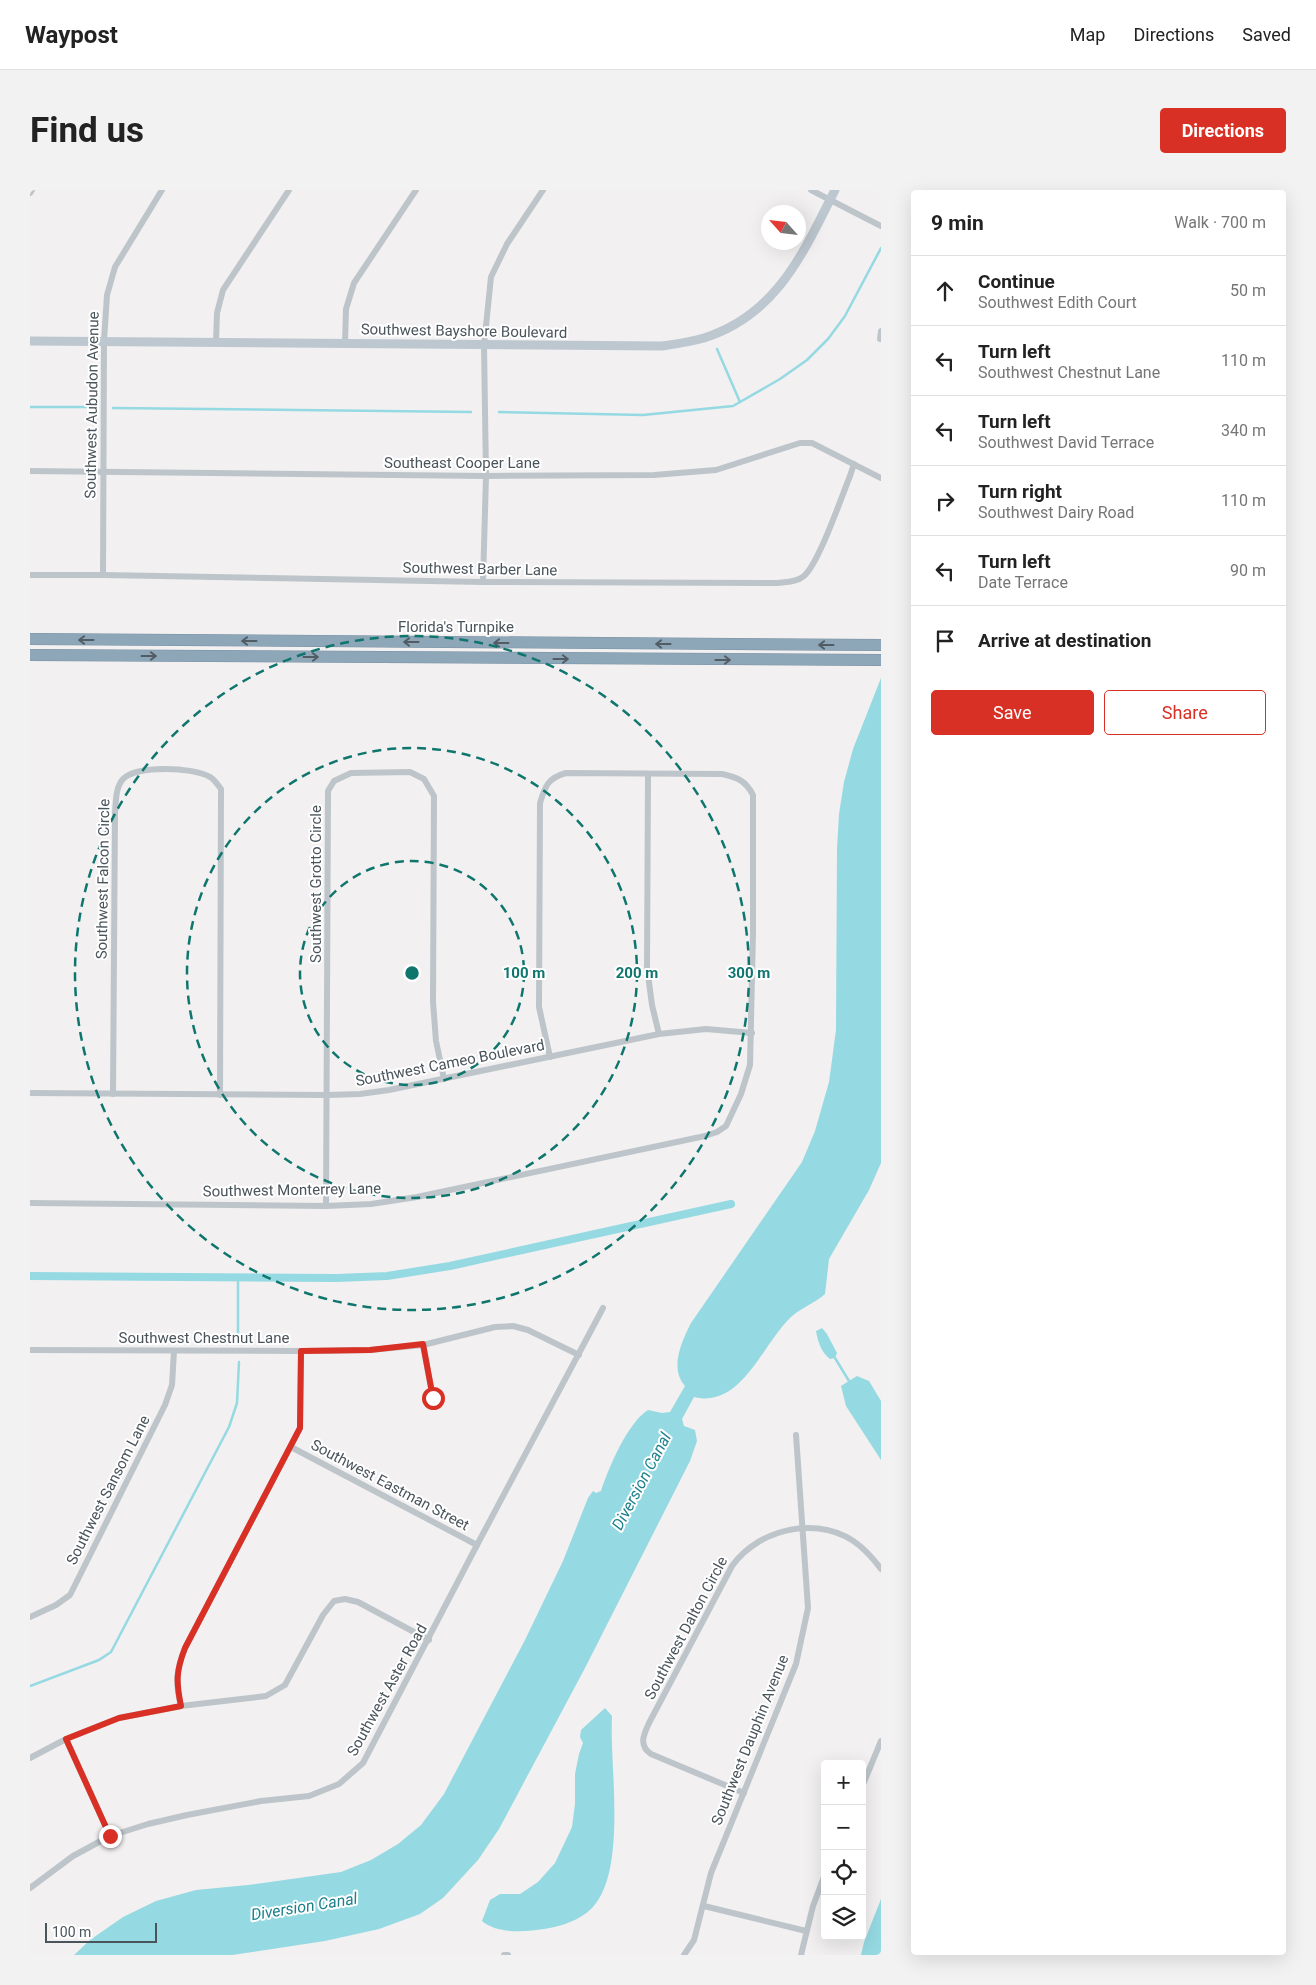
<!DOCTYPE html>
<html lang="en">
<head>
<meta charset="utf-8">
<style>
  :root { --surface:#fff; --page:#f2f2f2; --text:#222; --muted:#767676; --line:#e0e0e0; --accent:#d93025 }
  body { margin:0; font-family:Roboto,sans-serif; background:var(--page); color:var(--text) }
  .controls { position:absolute; right:15px; bottom:15px; display:grid; overflow:hidden; border-radius:5px; box-shadow:0 5px 20px #0002 }
  .controls button { width:45px; height:45px; display:grid; place-items:center; padding:0; border:0; border-bottom:1px solid var(--line); background:var(--surface); color:var(--text); font:25px sans-serif }
  .compass { position:absolute; left:731px; top:15px; width:45px; height:45px; border-radius:50%; background:var(--surface); box-shadow:0 5px 20px #0002; rotate:297deg }
  .scale { position:absolute; left:15px; bottom:12px; width:112px; box-sizing:border-box; padding-left:5px; border:2px solid #4a545b; border-top:0; font-size:14px; line-height:18px; white-space:nowrap; color:#4a545b; -webkit-text-stroke:4px #fff; paint-order:stroke }
  .stop { position:absolute; width:15px; height:15px; margin:-11px; border:4px solid #d93025; border-radius:50%; background:#fff }
  .stop.end { background:#d93025; border-color:#fff; box-shadow:0 1px 5px #0008 }
  .list { margin:0; padding:0; list-style:none }
  h2 { display:flex; justify-content:space-between; align-items:center; height:65px; margin:0; padding:0 20px; font-size:21px }
  h2 small { font-size:16px; font-weight:400; color:var(--muted) }
  .list li { display:grid; grid-template-columns:32px 1fr auto; gap:15px; align-items:center; box-sizing:border-box; height:70px; padding:0 20px; border-top:1px solid var(--line) }
  .list b { display:block; font-size:19px; white-space:nowrap }
  .list p { margin:0; font-size:16px; white-space:nowrap; color:var(--muted) }
  .list em { font-size:16px; font-style:normal; color:var(--muted) }
  .actions { display:flex; gap:10px; padding:15px 20px }
  .actions a { flex:1; padding:11px 0; border:1px solid var(--accent); border-radius:5px; text-align:center; font-size:18px; color:var(--accent) }
  .actions .main { background:var(--accent); color:#fff }
  .icon { flex:none; width:28px; height:28px; fill:none; stroke:currentColor; stroke-width:2; stroke-linecap:round; stroke-linejoin:round }
  .map { position:relative; flex:none; width:851px; height:1765px; overflow:hidden; border-radius:5px }
  header { display:flex; align-items:center; gap:30px; box-sizing:border-box; height:70px; padding:0 25px; background:var(--surface); border-bottom:1px solid var(--line) }
  header strong { font-size:24px }
  nav { display:flex; gap:28px; margin-inline-start:auto; font-size:18px }
  .intro { display:flex; align-items:center; justify-content:space-between; box-sizing:border-box; height:120px; padding:0 30px }
  h1 { margin:0; font-size:35px }
  .button { padding:12px 22px; border-radius:5px; background:var(--accent); color:#fff; font-size:18px; font-weight:700 }
  main { display:flex; gap:30px; padding:0 30px }
  aside { flex:1; background:var(--surface); border-radius:5px; box-shadow:0 5px 20px #0002 }
  .map>svg:first-child { display:block }
  .water { fill:#95d9e2 }
  .lines { fill:none; stroke-linecap:round; stroke-linejoin:round }
  .stream { stroke:#95d9e2; stroke-width:2.5 }
  .canal { stroke:#95d9e2; stroke-width:8 }
  .highway-casing { stroke:#7891a4; stroke-width:12 }
  .street { stroke:#bdc5ca; stroke-width:6 }
  .secondary { stroke:#bdc7cf; stroke-width:9 }
  .highway { stroke:#8da6b8; stroke-width:11 }
  .oneway { stroke:#515c64 }
  .route { stroke:#d93025; stroke-width:6 }
  .ring { fill:none; stroke:#0f766e; stroke-width:2.5; stroke-dasharray:9 6 }
  .labels { text-anchor:middle; stroke-width:4; stroke-linejoin:round; paint-order:stroke }
  .street-label { font-size:15px; fill:#4a545b; stroke:#fff }
  .water-label { font-size:16px; font-style:italic; fill:#1c808c; stroke:#fff }
  .centre { fill:#0f766e; stroke:#fff; stroke-width:2.5 }
  .ring-label { font-size:15px; text-anchor:middle; font-weight:bold; fill:#0f766e; stroke:#fff; stroke-width:4; stroke-linejoin:round; paint-order:stroke }
</style>
</head>
<body>
<header>
<strong>Waypost</strong>
<nav><a>Map</a><a>Directions</a><a>Saved</a></nav>
</header>
<div class="intro"><h1>Find us</h1><a class="button">Directions</a></div>
<main>
<div class="map">
<svg width="851" height="1765" viewBox="0 0 851 1765">
  <rect width="100%" height="100%" fill="#f2f0f0"/>
  <g class="water">
    <path d="M851 488V973L839 1000 799 1069 795 1104C784 1114 770 1118 760 1128 732 1155 711 1219 664 1207L652 1229 654 1236 665 1240 667 1251 660 1271 555 1478 469 1639 448 1670 413 1708 390 1724 349 1739 295 1751 202 1765H44L60 1750 93 1727 126 1711 166 1700 218 1695 311 1682 341 1670 368 1654 391 1635 414 1604 495 1450 533 1371 558 1308 563 1301 566 1303 571 1301C578 1279 598 1232 618 1220L632 1223 640 1222 655 1196C639 1178 652 1151 661 1133L772 972 785 941 799 892 806 840 807 659 809 624 814 592 823 559Z"/>
    <path d="M792 1138 797 1144 807 1163 805 1168 800 1169C791 1162 788 1152 786 1141Z"/>
    <path d="M827 1186 839 1191 851 1211V1270L816 1216 811 1196Z"/>
    <path d="M575 1518 582 1526C579 1575 598 1680 562 1718 551 1730 529 1737 514 1739 495 1742 467 1744 452 1731L460 1710 470 1704H490L508 1692 525 1673 542 1637 545 1614V1584L549 1564 553 1553 550 1547 551 1540Z"/>
    <path d="M851 1709V1765H831L834 1752Z"/>
  </g>
  <g class="lines">
    <g class="stream">
      <path d="M687 159 710 212"/>
      <path d="M0 217H62"/>
      <path d="M83 218 441 222"/>
      <path d="M469 222 613 225 703 216 750 189 777 170 798 149 815 126 851 58"/>
      <path d="M208 1145V1087"/>
      <path d="M805 1168 819 1191"/>
      <path d="M0 1496 69 1470 81 1462 199 1237 207 1213 209 1172"/>
    </g>
    <path class="canal" d="M0 1086 307 1088 357 1086 420 1076 701 1014"/>
    <defs>
      <g id="highway">
        <path d="M0 449 851 455"/>
        <path d="M0 465 851 470"/>
      </g>
    </defs>
    <use href="#highway" class="highway-casing"/>
    <g class="street">
      <path d="M781 0 851 36"/>
      <path d="M0 3 2 0"/>
      <path d="M850 149 851 141"/>
      <path d="M186 152 187 123 193 100 259 0"/>
      <path d="M315 153 316 119 324 93 386 0"/>
      <path d="M0 281 456 286 624 285 686 280 770 253H782L851 288"/>
      <path d="M0 385H73L453 392 748 393C757 392 767 392 774 386 789 373 811 308 820 286L824 274"/>
      <path d="M73 385 74 151 77 105 85 77 132 0"/>
      <path d="M453 392 456 286 454 155 461 87 477 54 513 0"/>
      <path d="M618 585 617 777 622 815 629 844"/>
      <path d="M0 903 298 905 330 904 359 900 629 844 676 839 722 843"/>
      <path d="M83 904 85 623C86 613 85 598 93 589 106 575 164 577 180 587 184 589 188 595 191 599L190 905"/>
      <path d="M0 1013 296 1016 341 1014 387 1007 675 946 687 942 696 936 711 904 720 875 723 742V605C716 591 707 587 692 584L536 583C518 588 515 596 510 613L509 817 520 867"/>
      <path d="M296 1016 298 601 304 591 321 583 380 582 394 589 404 606 403 812 406 851 414 889"/>
      <path d="M393 1155 403 1208"/>
      <path d="M0 1160 271 1161 340 1160 393 1155 465 1137 483 1136 498 1140 549 1165"/>
      <path d="M261 1257 447 1355"/>
      <path d="M0 1427 26 1415 40 1405 135 1215 142 1195 144 1161"/>
      <path d="M151 1516C145 1492 146 1481 155 1458L270 1238 271 1161"/>
      <path d="M36 1549 80 1646"/>
      <path d="M0 1568 36 1549 89 1528 151 1516 236 1506 255 1495 293 1425 304 1411 315 1409 328 1412 399 1450"/>
      <path d="M832 1597 851 1551"/>
      <path d="M714 1603 621 1564C608 1555 614 1544 619 1533L702 1376C730 1337 792 1324 830 1356 837 1362 845 1371 851 1379"/>
      <path d="M0 1698 43 1666 80 1646 118 1634 157 1625 231 1611 279 1606 309 1594 333 1573 447 1355 573 1118"/>
      <path d="M674 1716 776 1741"/>
      <path d="M474 1765H478"/>
      <path d="M654 1765 664 1750 681 1683 766 1474 778 1418 766 1245"/>
      <path d="M771 1765 783 1716 795 1684"/>
    </g>
    <path class="secondary" d="M0 151 632 156C646 154 660 152 674 148 747 125 773 63 805 0"/>
    <use href="#highway" class="highway"/>
  </g>
  <defs><path id="oneway-shaft" d="M-6 0H5M1.5-3L5.5 0L1.5 3" fill="none" stroke-width="1.6" stroke-linecap="round" stroke-linejoin="round" transform="scale(1.25)"/></defs>
  <g class="oneway">
    <use href="#oneway-shaft" transform="translate(56 450) rotate(-180)"/>
    <use href="#oneway-shaft" transform="translate(219 451) rotate(-180)"/>
    <use href="#oneway-shaft" transform="translate(381 452) rotate(-180)"/>
    <use href="#oneway-shaft" transform="translate(471 453) rotate(-180)"/>
    <use href="#oneway-shaft" transform="translate(633 454) rotate(-180)"/>
    <use href="#oneway-shaft" transform="translate(796 455) rotate(-180)"/>
    <use href="#oneway-shaft" transform="translate(119 466)"/>
    <use href="#oneway-shaft" transform="translate(281 467)"/>
    <use href="#oneway-shaft" transform="translate(531 469)"/>
    <use href="#oneway-shaft" transform="translate(693 470)"/>
  </g>
  <g class="lines">
    <path class="route" d="M80 1646 36 1549 89 1528 151 1516C146 1492 146 1481 155 1458L270 1238 271 1161 340 1160 393 1154 403 1208"/>
  </g>
  <g class="ring">
    <circle cx="382" cy="783" r="112"/>
    <circle cx="382" cy="783" r="225"/>
    <circle cx="382" cy="783" r="337"/>
  </g>
  <g class="labels">
    <g class="street-label">
      <text transform="translate(434 141) rotate(1)" y="5">Southwest Bayshore Boulevard</text>
      <text transform="translate(62 215) rotate(-89)" y="5">Southwest Aubudon Avenue</text>
      <text x="432" y="278">Southeast Cooper Lane</text>
      <text transform="translate(450 379) rotate(1)" y="5">Southwest Barber Lane</text>
      <text x="426" y="442">Florida's Turnpike</text>
      <text transform="translate(73 689) rotate(-89)" y="5">Southwest Falcon Circle</text>
      <text transform="translate(286 694) rotate(-90)" y="5">Southwest Grotto Circle</text>
      <text transform="translate(420 873) rotate(-11)" y="5">Southwest Cameo Boulevard</text>
      <text transform="translate(262 1000) rotate(-1)" y="5">Southwest Monterrey Lane</text>
      <text x="174" y="1153">Southwest Chestnut Lane</text>
      <text transform="translate(360 1295) rotate(28)" y="5">Southwest Eastman Street</text>
      <text transform="translate(78 1300) rotate(-63)" y="5">Southwest Sansom Lane</text>
      <text transform="translate(656 1438) rotate(-62)" y="5">Southwest Dalton Circle</text>
      <text transform="translate(357 1500) rotate(-61)" y="5">Southwest Aster Road</text>
      <text transform="translate(720 1550) rotate(-68)" y="5">Southwest Dauphin Avenue</text>
    </g>
    <g class="water-label">
      <text transform="translate(611 1291) rotate(-62)" y="6">Diversion Canal</text>
      <text transform="translate(274 1716) rotate(-9)" y="6">Diversion Canal</text>
    </g>
  </g>
  <circle cx="382" cy="783" r="8" class="centre"/>
  <g class="ring-label">
    <text x="494" y="788">100 m</text>
    <text x="607" y="788">200 m</text>
    <text x="719" y="788">300 m</text>
  </g>
</svg>
<div class="controls">
<button>+</button>
<button>−</button>
<button><svg class="icon" aria-label="locate" viewBox="0 0 24 24"><circle cx="12" cy="12" r="6"/><path d="M12 2v4M12 18v4M2 12h4M18 12h4"/></svg></button>
<button><svg class="icon" aria-label="layers" viewBox="0 0 24 24"><path d="M12 4l9 5-9 5-9-5zM3 14l9 5 9-5"/></svg></button>
</div>
<svg class="compass" viewBox="-18 -18 36 36"><path d="M0-13l5 13h-10z" fill="#e53935"/><path d="M0 13l5-13h-10z" fill="#767676"/></svg>
<div class="scale">100 m</div>
<div class="stop" style="left:403px;top:1208px"></div>
<div class="stop end" style="left:80px;top:1646px"></div>
</div>
<aside>
<h2>9 min<small>Walk · 700 m</small></h2>
<ul class="list">
<li><svg class="icon" aria-label="ahead" viewBox="0 0 24 24"><path d="M12 20V5M6 11l6-6 6 6"/></svg><div><b>Continue</b><p>Southwest Edith Court</p></div><em>50 m</em></li>
<li><svg class="icon" aria-label="left" viewBox="0 0 24 24"><path d="M17 20v-9H6M10 6l-5 5 5 5"/></svg><div><b>Turn left</b><p>Southwest Chestnut Lane</p></div><em>110 m</em></li>
<li><svg class="icon" aria-label="left" viewBox="0 0 24 24"><path d="M17 20v-9H6M10 6l-5 5 5 5"/></svg><div><b>Turn left</b><p>Southwest David Terrace</p></div><em>340 m</em></li>
<li><svg class="icon" aria-label="right" viewBox="0 0 24 24"><path d="M7 20v-9h11M14 6l5 5-5 5"/></svg><div><b>Turn right</b><p>Southwest Dairy Road</p></div><em>110 m</em></li>
<li><svg class="icon" aria-label="left" viewBox="0 0 24 24"><path d="M17 20v-9H6M10 6l-5 5 5 5"/></svg><div><b>Turn left</b><p>Date Terrace</p></div><em>90 m</em></li>
<li><svg class="icon" aria-label="arrive" viewBox="0 0 24 24"><path d="M6 21V4h12l-3 4 3 4H6"/></svg><div><b>Arrive at destination</b></div></li>
</ul>
<div class="actions"><a class="main">Save</a><a>Share</a></div>
</aside>
</main>
</body>
</html>
